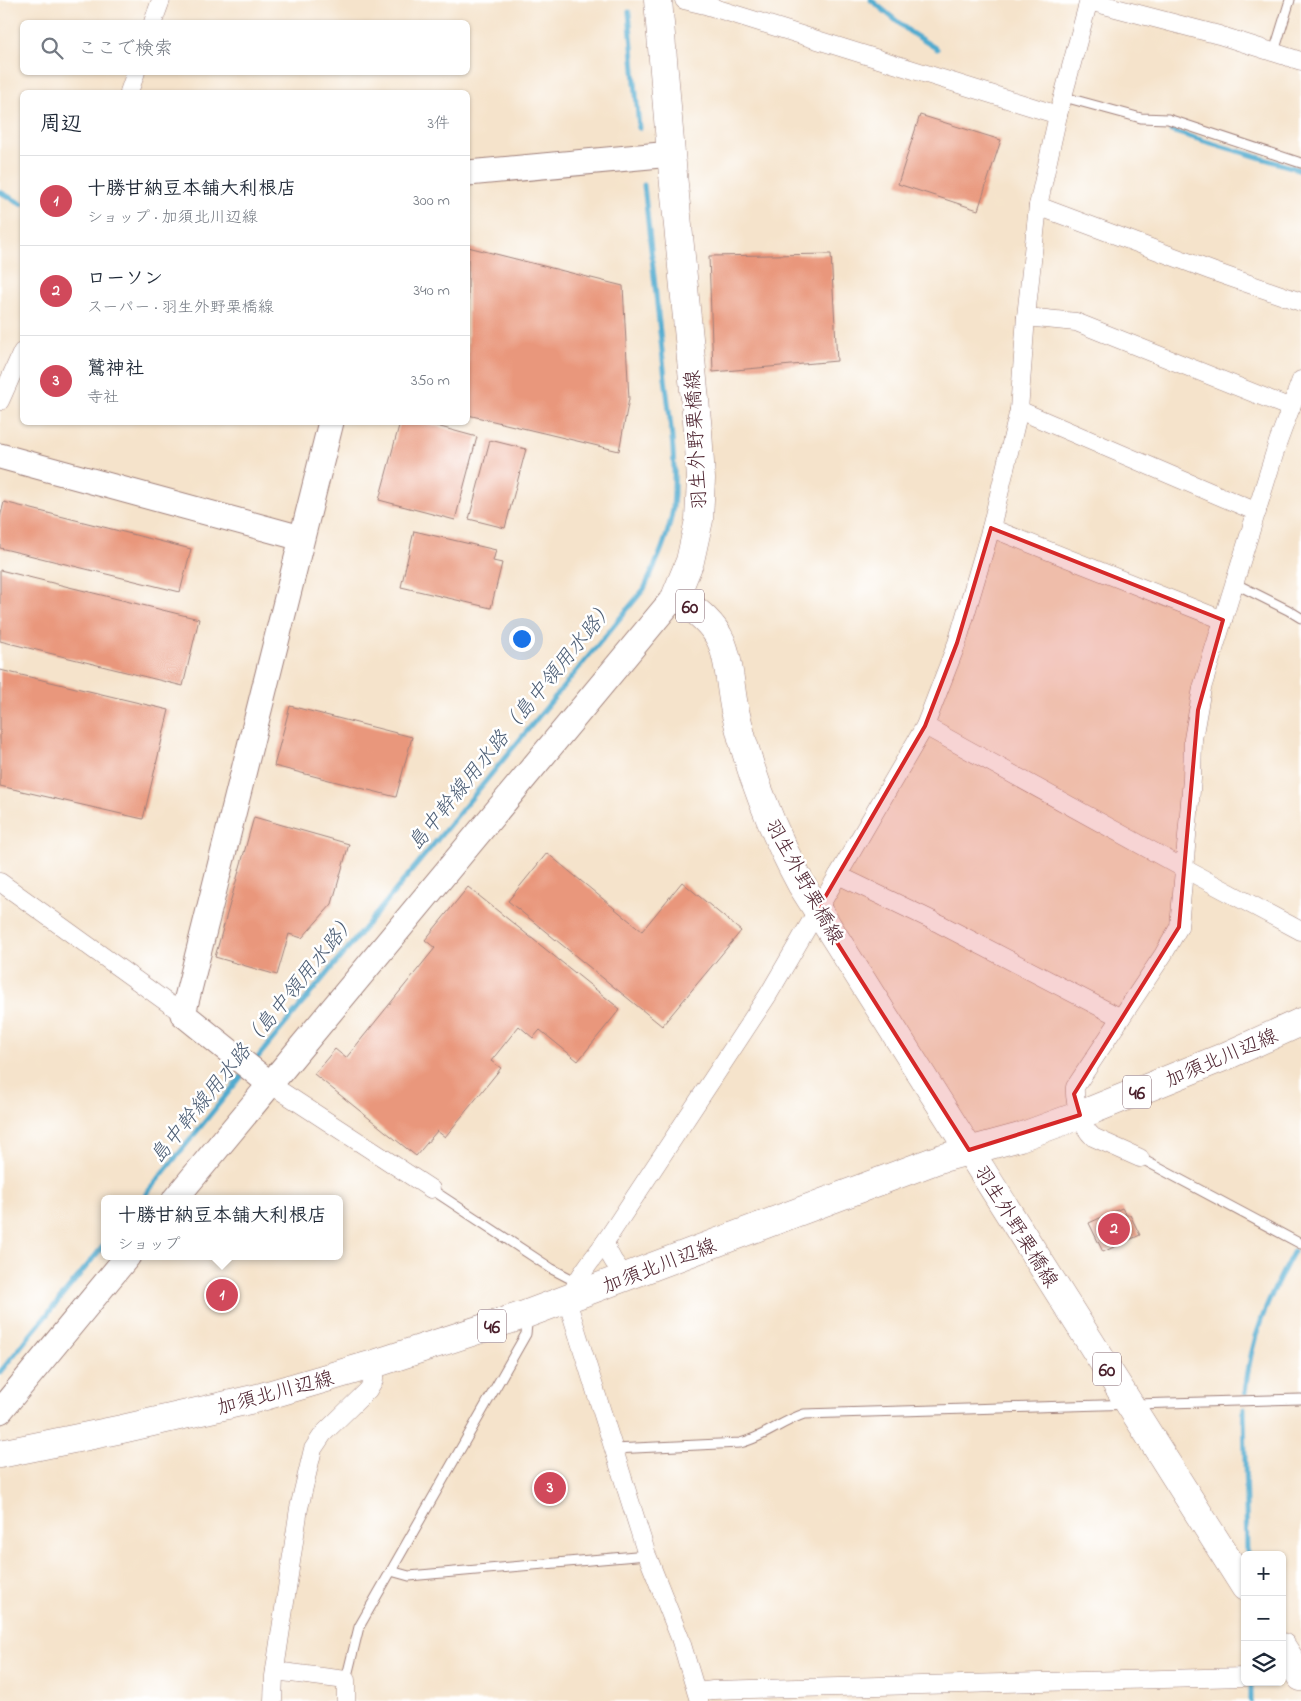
<!DOCTYPE html>
<html lang="ja">
<head>
<meta charset="utf-8">
<style>
  :root { --surface:#fff; --page:#f2f2f3; --text:#1f2937; --muted:#747a83; --line:#e0e1e3; --accent:#d1495b }
  body { margin:0; font-family:"Indie Flower","Klee One",sans-serif; background:var(--page); color:var(--text) }
  .controls { position:absolute; right:15px; bottom:15px; display:grid; overflow:hidden; border-radius:8px; box-shadow:0 1px 4px #0004 }
  .controls button { width:45px; height:45px; display:grid; place-items:center; padding:0; border:0; border-bottom:1px solid var(--line); background:var(--surface); color:var(--text); font:25px sans-serif }
  .you { position:absolute; left:521px; top:638px; width:18px; height:18px; margin:-12px; border:4px solid #fff; border-radius:50%; background:#1a73e8; box-shadow:0 0 0 8px #1a73e833 }
  .badge { display:grid; place-items:center; width:32px; height:32px; border-radius:50%; background:var(--accent); color:#fff; font-size:16px; font-weight:700 }
  .pin { position:absolute; translate:-50% -50%; border:2px solid #fff; box-shadow:0 1px 5px #0006 }
  .popup { position:absolute; left:101px; top:1195px; width:242px; height:65px; box-sizing:border-box; display:grid; place-content:center; border-radius:8px; background:var(--surface); filter:drop-shadow(0 1px 4px #0005); font-size:16px; white-space:nowrap; color:var(--muted) }
  .popup b { font-size:19px; color:var(--text) }
  .popup::after { content:''; position:absolute; left:50%; top:100%; margin-left:-10px; border:10px solid transparent; border-top-color:var(--surface) }
  .list { margin:0; padding:0; list-style:none }
  h2 { display:flex; justify-content:space-between; align-items:center; height:65px; margin:0; padding:0 20px; font-size:21px }
  h2 small { font-size:16px; font-weight:400; color:var(--muted) }
  .list li { display:grid; grid-template-columns:32px 1fr auto; gap:15px; align-items:center; box-sizing:border-box; height:90px; padding:0 20px; border-top:1px solid var(--line) }
  .list b { display:block; font-size:19px; white-space:nowrap }
  .list p { margin:0; font-size:16px; white-space:nowrap; color:var(--muted) }
  .list em { font-size:16px; font-style:normal; color:var(--muted) }
  .icon { flex:none; width:28px; height:28px; fill:none; stroke:currentColor; stroke-width:2; stroke-linecap:round; stroke-linejoin:round }
  .map { position:relative; flex:none; width:1301px; height:1701px; overflow:hidden }
  .search { position:absolute; background:var(--surface); box-shadow:0 1px 4px #0004; left:20px; top:20px; width:450px; height:55px; display:flex; align-items:center; gap:12px; box-sizing:border-box; padding:0 18px; border-radius:8px; color:var(--muted); font-size:19px }
  .panel { position:absolute; background:var(--surface); box-shadow:0 1px 4px #0004; left:20px; top:90px; width:450px; height:335px; border-radius:8px }
  .map>svg:first-child { display:block }
  .lines { fill:none; stroke-linecap:round; stroke-linejoin:round }
  .stream { stroke:#51abcf; stroke-width:5 }
  .building { fill:#e9977b }
  .lane-casing { stroke:#a0817b; stroke-width:11 }
  .street-casing { stroke:#a0817b; stroke-width:19 }
  .secondary-casing { stroke:#a0817b; stroke-width:27 }
  .primary-casing { stroke:#a0817b; stroke-width:29 }
  .lane { stroke:#fff; stroke-width:9 }
  .street { stroke:#fff; stroke-width:18 }
  .secondary { stroke:#fff; stroke-width:25 }
  .primary { stroke:#fff; stroke-width:28 }
  .marked { fill:#d62828; fill-opacity:0.2; stroke:#d62828; stroke-width:4; stroke-linejoin:round }
  .labels { text-anchor:middle; stroke-width:5; stroke-linejoin:round; paint-order:stroke }
  .shield { fill:#fff; stroke:#80626b; stroke-width:1 }
  .shield-label { font-size:19px; font-weight:bold; fill:#4a1f2b }
  .street-label { font-size:20px; fill:#4a1f2b; stroke:#fff }
  .water-label { font-size:21px; font-style:italic; fill:#4d5e75; stroke:#fff }
</style>
</head>
<body>
<div class="map">
<svg width="1301" height="1701" viewBox="0 0 1301 1701">
  <rect width="100%" height="100%" fill="#fff"/>
  <filter id="ink" filterUnits="userSpaceOnUse"><feTurbulence type="fractalNoise" baseFrequency=".02" numOctaves="2"/><feDisplacementMap in="SourceGraphic" scale="10" xChannelSelector="R" yChannelSelector="G"/><feConvolveMatrix kernelMatrix="1 2 1 2 8 2 1 2 1" color-interpolation-filters="sRGB"/></filter>
  <filter id="wash" filterUnits="userSpaceOnUse"><feTurbulence type="fractalNoise" baseFrequency=".0096" numOctaves="4" result="noise"/><feDisplacementMap in="SourceGraphic" scale="20" xChannelSelector="R" yChannelSelector="G"/><feGaussianBlur stdDeviation="1.12" result="paint"/><feColorMatrix in="noise" values="0 0 0 0 0 0 0 0 0 0 0 0 0 0 0 0 0 1.4 0 .05"/><feComposite in="paint" operator="in"/></filter>
  <g filter="url(#wash)">
    <rect width="100%" height="100%" fill="#f5e3cb"/>
    <g class="lines">
      <g class="stream">
        <path d="M871 0 910 32 937 49"/>
        <path d="M629 12 639 128"/>
        <path d="M1171 131 1301 170"/>
        <path d="M0 192 22 204"/>
        <path d="M254 1062 644 589C656 563 669 536 673 507 677 467 670 417 665 378 658 313 651 249 644 185"/>
        <path d="M142 1199 245 1072"/>
        <path d="M0 1372 104 1245"/>
        <path d="M1245 1393C1251 1335 1267 1301 1294 1251"/>
        <path d="M1244 1409 1247 1555"/>
        <path d="M1251 1686V1701"/>
      </g>
    </g>
    <g id="blocks">
      <g class="building">
        <path d="M920 115 1001 140 978 210 898 184Z"/>
        <path d="M468 247 623 286 629 399 619 451 468 415Z"/>
        <path d="M831 254 837 361 713 372 709 256Z"/>
        <path d="M400 422H422L477 437 455 520 379 500Z"/>
        <path d="M490 440 526 449 505 528 469 519Z"/>
        <path d="M4 502 191 549 180 592 0 548V518Z"/>
        <path d="M414 531 496 550 493 561 502 563 491 608 401 587Z"/>
        <path d="M0 570 199 619 183 686 0 641Z"/>
        <path d="M0 670 169 710 143 819 0 786Z"/>
        <path d="M290 706 412 737 396 797 274 766Z"/>
        <path d="M254 817 349 844 332 904 302 938 289 934 277 975 215 957Z"/>
        <path d="M547 853 642 931 682 882 741 931 662 1026 508 901Z"/>
        <path d="M468 887 620 1009 578 1061 540 1030 533 1038 519 1026 491 1061 501 1068 445 1137 437 1131 416 1156 314 1074 335 1049 346 1058 435 948 425 940Z"/>
        <path d="M1122 1208 1126 1215H1130L1140 1235 1103 1252 1089 1223Z"/>
      </g>
    </g>
  </g>
  <g filter="url(#ink)">
    <use href="#blocks" fill-opacity="0" stroke="#a0817b" stroke-width="1"/>
    <g class="lines">
      <defs>
        <g id="lane">
          <path d="M1274 52 1290 0"/>
          <path d="M1064 97 1141 118 1168 119 1301 163"/>
          <path d="M1234 583 1288 610 1301 618"/>
          <path d="M1140 1158 1301 1244"/>
          <path d="M431 1189 552 1269 577 1282"/>
          <path d="M614 1449 740 1443C765 1437 780 1422 804 1414L1301 1399"/>
          <path d="M391 1571 409 1576 647 1555"/>
          <path d="M346 1680 359 1627 526 1334 527 1325 525 1318"/>
        </g>
        <g id="street">
          <path d="M684 0 705 5 1058 115"/>
          <path d="M1089 1 1219 35 1301 61"/>
          <path d="M153 22 161 0"/>
          <path d="M129 92 136 72"/>
          <path d="M1038 206 1212 271 1301 302"/>
          <path d="M1026 317 1076 322 1291 408"/>
          <path d="M0 401 22 352"/>
          <path d="M1019 410 1257 512"/>
          <path d="M991 528 1223 620"/>
          <path d="M925 726 1183 868 1301 931"/>
          <path d="M838 875 940 924 1121 1018"/>
          <path d="M0 882 183 1014"/>
          <path d="M270 1084 431 1189"/>
          <path d="M1140 1158 1093 1137C1081 1126 1074 1103 1075 1087L1163 955 1179 927 1192 779 1193 739 1202 688 1278 442 1301 380"/>
          <path d="M605 1242C609 1257 616 1266 627 1277"/>
          <path d="M275 1671 346 1680V1701"/>
          <path d="M697 1692 713 1690 1245 1677"/>
          <path d="M273 1701 274 1676 299 1508 313 1449 323 1434 368 1390 374 1380V1364"/>
          <path d="M699 1701 680 1638 647 1555 570 1310C569 1284 591 1262 605 1242L768 995 925 726 957 643 991 528 1019 410 1026 317 1038 206 1058 115 1089 0"/>
        </g>
        <g id="secondary">
          <path d="M468 173 671 154"/>
          <path d="M0 456 301 538"/>
          <path d="M270 1084 183 1014 331 422"/>
          <path d="M175 1199 676 595"/>
          <path d="M0 1411 128 1256"/>
        </g>
        <g id="primary">
          <path d="M658 0 671 154 698 431 701 479 699 520 690 561 676 595C692 608 712 621 721 641 730 661 730 689 735 711 749 772 772 830 801 884L1245 1587"/>
          <path d="M0 1454 122 1429 258 1398 374 1364 524 1315 939 1159 1020 1137 1080 1115 1226 1056 1301 1022"/>
          <path d="M1282 1647 1301 1677"/>
        </g>
      </defs>
      <use href="#lane" class="lane-casing"/>
      <use href="#street" class="street-casing"/>
      <use href="#secondary" class="secondary-casing"/>
      <use href="#primary" class="primary-casing"/>
      <use href="#lane" class="lane"/>
      <use href="#street" class="street"/>
      <use href="#secondary" class="secondary"/>
      <use href="#primary" class="primary"/>
    </g>
  </g>
  <path class="marked" d="M991 528 1223 620 1198 710 1179 927 1074 1094 1080 1115 969 1150 817 911 925 726 957 643Z"/>
  <g class="labels">
    <g class="shield">
      <rect x="676" y="589.5" width="28" height="33" rx="4"/>
      <rect x="1123" y="1075.5" width="28" height="33" rx="4"/>
      <rect x="478" y="1309.5" width="28" height="33" rx="4"/>
      <rect x="1093" y="1352.5" width="28" height="33" rx="4"/>
    </g>
    <g class="shield-label">
      <text x="690" y="613">60</text>
      <text x="1137" y="1099">46</text>
      <text x="492" y="1333">46</text>
      <text x="1107" y="1376">60</text>
    </g>
    <g class="street-label">
      <text transform="translate(695 440) rotate(-93)" y="7">羽生外野栗橋線</text>
      <text transform="translate(805 881) rotate(61)" y="7">羽生外野栗橋線</text>
      <text transform="translate(1221 1057) rotate(-23)" y="7">加須北川辺線</text>
      <text transform="translate(1017 1226) rotate(58)" y="7">羽生外野栗橋線</text>
      <text transform="translate(659 1265) rotate(-21)" y="7">加須北川辺線</text>
      <text transform="translate(275 1392) rotate(-15)" y="7">加須北川辺線</text>
    </g>
    <g class="water-label">
      <text transform="translate(511 725) rotate(-51)" y="7">島中幹線用水路（島中領用水路）</text>
      <text transform="translate(253 1038) rotate(-51)" y="7">島中幹線用水路（島中領用水路）</text>
    </g>
  </g>
</svg>
<div class="controls">
<button>+</button>
<button>−</button>
<button><svg class="icon" aria-label="layers" viewBox="0 0 24 24"><path d="M12 4l9 5-9 5-9-5zM3 14l9 5 9-5"/></svg></button>
</div>
<div class="you"></div>
<div class="pin badge" style="left:222px;top:1295px">1</div>
<div class="popup"><b>十勝甘納豆本舗大利根店</b>ショップ</div>
<div class="pin badge" style="left:1114px;top:1229px">2</div>
<div class="pin badge" style="left:550px;top:1488px">3</div>
<div class="search"><svg class="icon" aria-label="search" viewBox="0 0 24 24"><circle cx="10" cy="10" r="6"/><path d="M15 15l6 6"/></svg>ここで検索</div>
<section class="panel">
<h2>周辺<small>3件</small></h2>
<ul class="list">
<li><span class="badge">1</span><div><b>十勝甘納豆本舗大利根店</b><p>ショップ · 加須北川辺線</p></div><em>300 m</em></li>
<li><span class="badge">2</span><div><b>ローソン</b><p>スーパー · 羽生外野栗橋線</p></div><em>340 m</em></li>
<li><span class="badge">3</span><div><b>鷲神社</b><p>寺社</p></div><em>350 m</em></li>
</ul>
</section>
</div>
</body>
</html>
